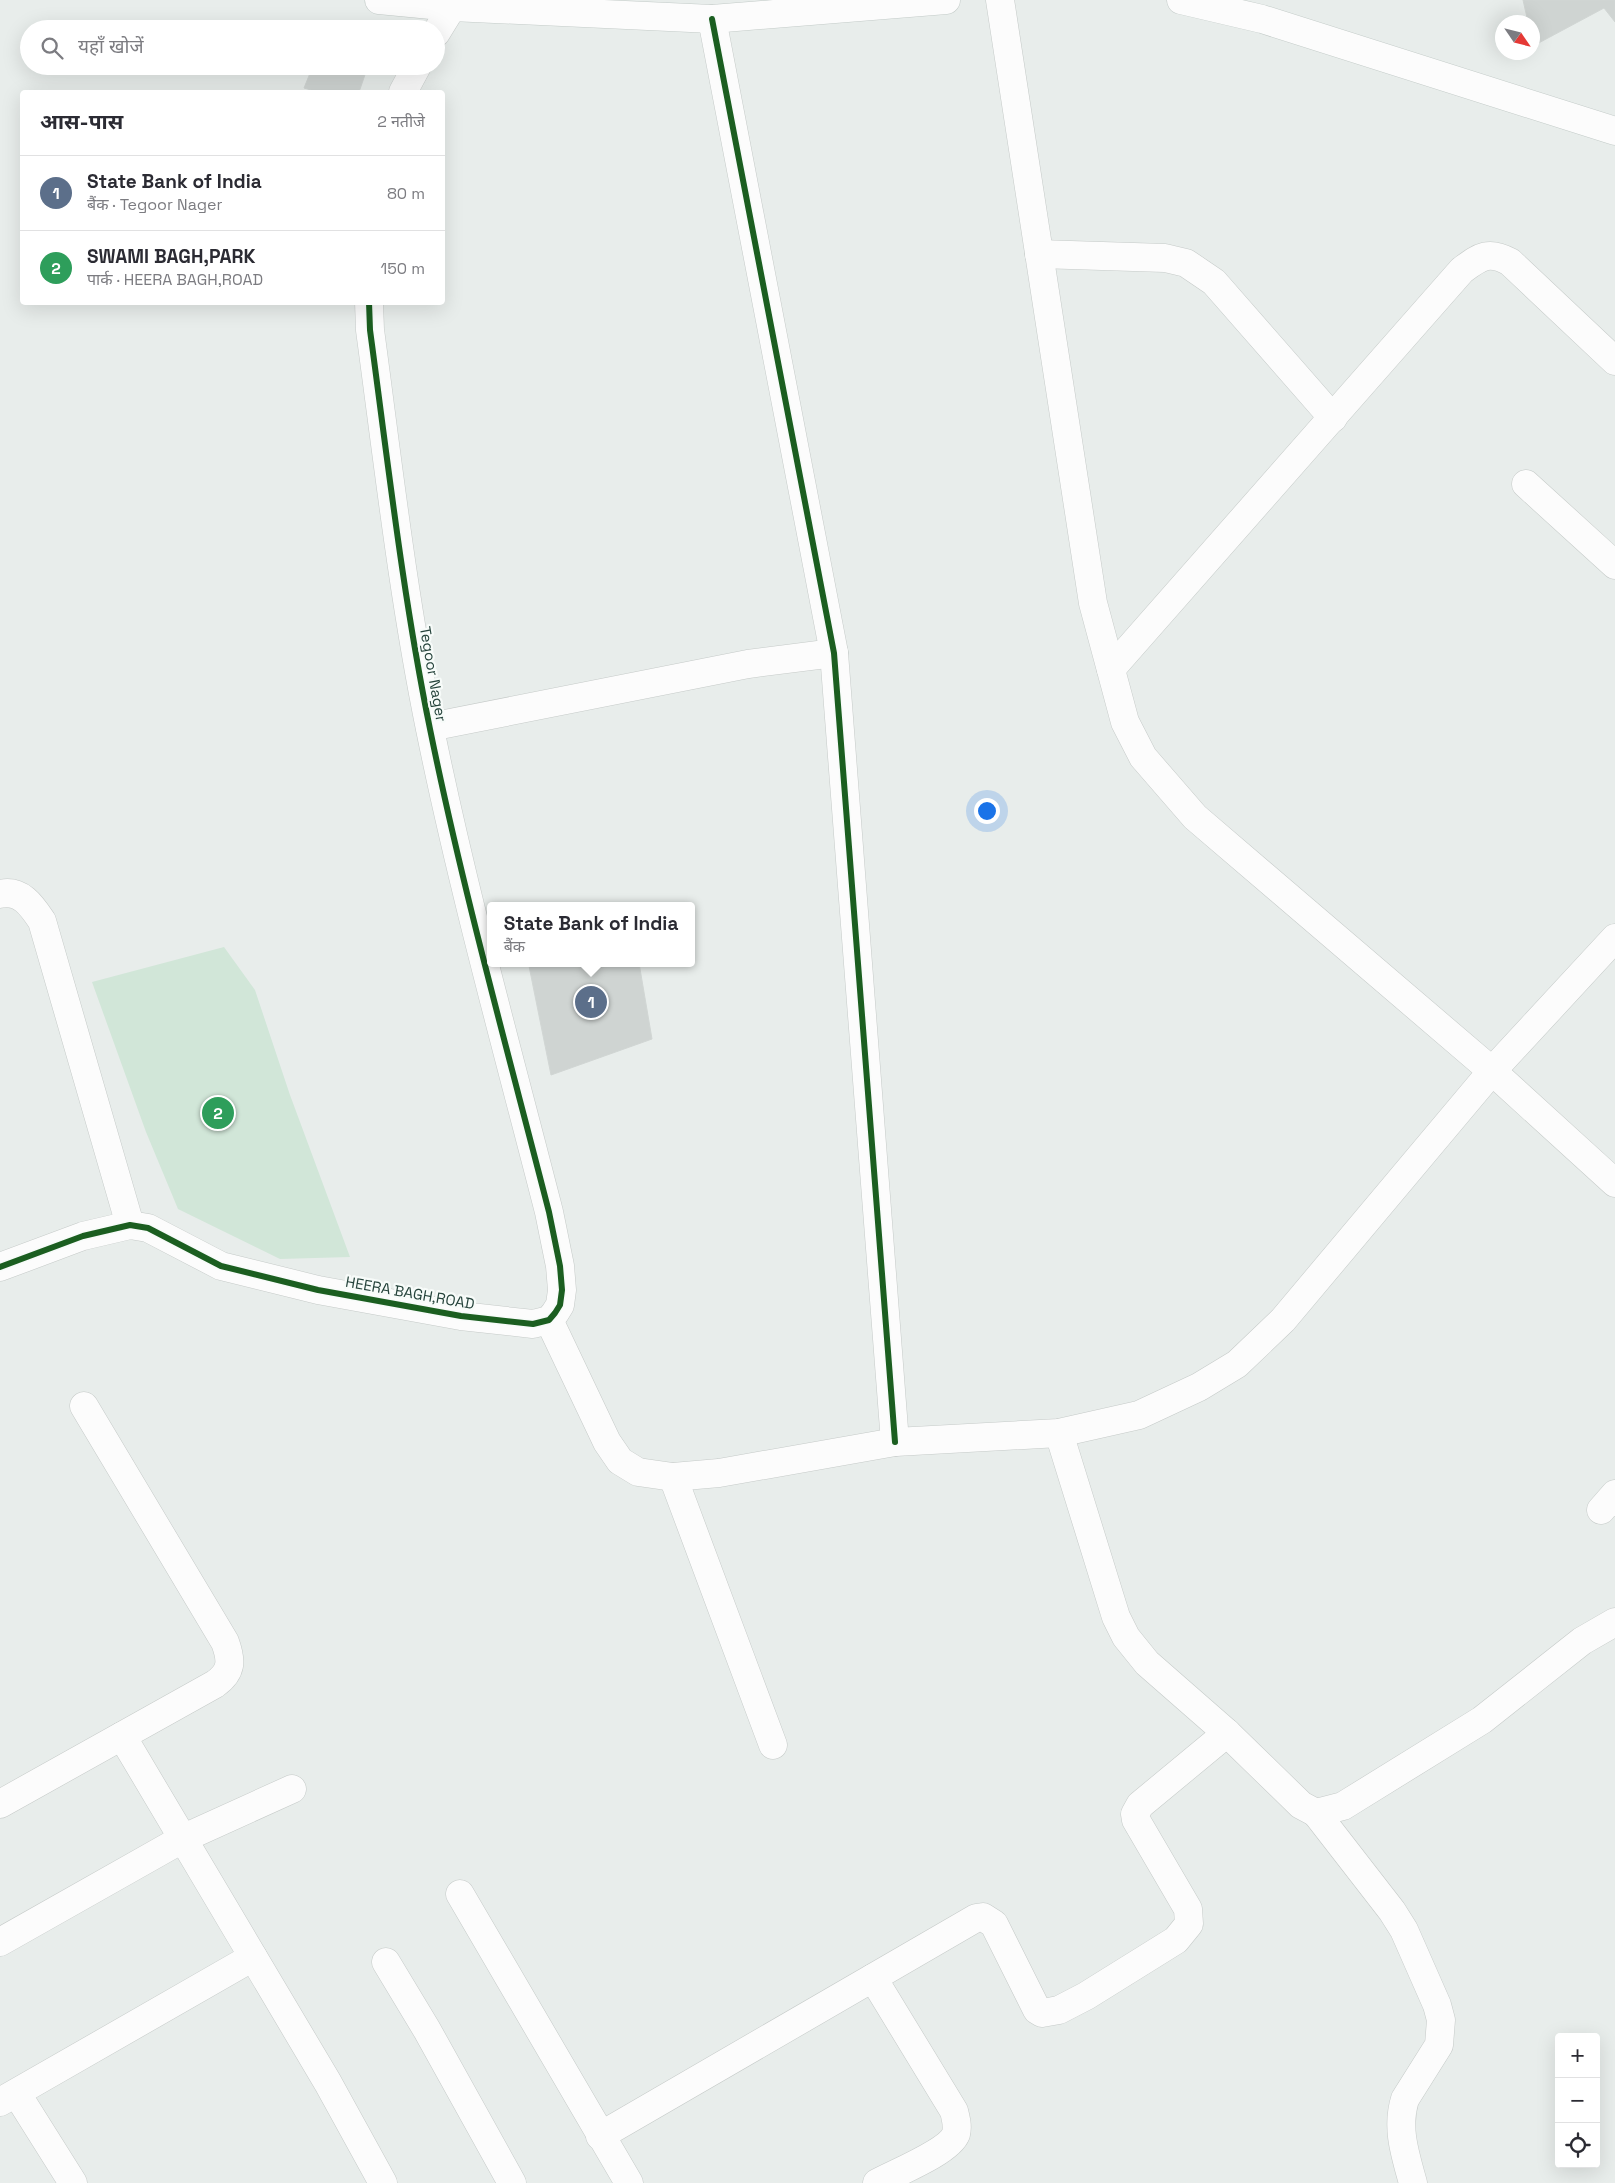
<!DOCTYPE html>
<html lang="hi">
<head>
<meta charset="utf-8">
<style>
  :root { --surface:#fff; --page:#f2f2f3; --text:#2b2b33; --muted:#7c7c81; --line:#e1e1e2; --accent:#d93025 }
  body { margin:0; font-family:"Space Grotesk","Noto Sans Devanagari",sans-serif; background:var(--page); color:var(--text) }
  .controls { position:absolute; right:15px; bottom:15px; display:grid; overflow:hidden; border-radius:5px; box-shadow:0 5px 20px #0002 }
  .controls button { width:45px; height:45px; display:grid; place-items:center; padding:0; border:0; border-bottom:1px solid var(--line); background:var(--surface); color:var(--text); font:25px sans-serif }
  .compass { position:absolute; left:1495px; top:15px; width:45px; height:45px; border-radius:50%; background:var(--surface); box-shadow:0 5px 20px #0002; rotate:125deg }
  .you { position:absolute; left:986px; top:810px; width:18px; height:18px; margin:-12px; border:4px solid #fff; border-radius:50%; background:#1a73e8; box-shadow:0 0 0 8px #1a73e833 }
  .badge { display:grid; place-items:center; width:32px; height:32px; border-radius:50%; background:var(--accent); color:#fff; font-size:16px; font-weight:700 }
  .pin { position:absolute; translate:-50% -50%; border:2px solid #fff; box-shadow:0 1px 5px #0006 }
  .popup { position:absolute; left:487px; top:902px; width:208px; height:65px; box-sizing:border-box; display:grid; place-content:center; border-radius:5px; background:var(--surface); filter:drop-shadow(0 1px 4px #0005); font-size:16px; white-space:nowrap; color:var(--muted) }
  .popup b { font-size:19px; color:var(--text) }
  .popup::after { content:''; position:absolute; left:50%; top:100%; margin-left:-10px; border:10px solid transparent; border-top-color:var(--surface) }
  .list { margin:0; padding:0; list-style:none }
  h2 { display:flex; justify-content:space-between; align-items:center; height:65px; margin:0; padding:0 20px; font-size:21px }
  h2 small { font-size:16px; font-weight:400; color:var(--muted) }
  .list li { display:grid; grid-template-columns:32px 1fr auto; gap:15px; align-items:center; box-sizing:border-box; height:75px; padding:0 20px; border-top:1px solid var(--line) }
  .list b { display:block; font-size:19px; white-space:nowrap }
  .list p { margin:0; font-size:16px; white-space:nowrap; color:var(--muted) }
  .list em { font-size:16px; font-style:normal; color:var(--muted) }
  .icon { flex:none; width:28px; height:28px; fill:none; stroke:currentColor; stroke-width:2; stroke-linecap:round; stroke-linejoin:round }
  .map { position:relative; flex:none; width:1615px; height:2183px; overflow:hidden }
  .search { position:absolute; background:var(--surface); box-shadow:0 5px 20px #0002; left:20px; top:20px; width:425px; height:55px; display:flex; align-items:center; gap:12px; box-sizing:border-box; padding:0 18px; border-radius:28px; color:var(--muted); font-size:19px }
  .panel { position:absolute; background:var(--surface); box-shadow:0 5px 20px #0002; left:20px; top:90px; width:425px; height:215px; border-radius:5px }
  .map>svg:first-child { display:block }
  .green { fill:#d1e6d8 }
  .building { fill:#cfd4d2; stroke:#d1d6d4 }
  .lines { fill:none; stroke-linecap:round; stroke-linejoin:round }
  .street-casing { stroke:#c5cac8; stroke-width:29 }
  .secondary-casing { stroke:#c3cbc8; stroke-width:29 }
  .street { stroke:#fcfcfc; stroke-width:28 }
  .secondary { stroke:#fcfcfc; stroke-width:28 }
  .cycleway-casing { stroke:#f7fbf9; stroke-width:9 }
  .cycleway { stroke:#1b5e20; stroke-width:6 }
  .labels { text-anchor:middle; stroke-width:4.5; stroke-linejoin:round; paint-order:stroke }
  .street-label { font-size:15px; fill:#24423a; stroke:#f7fbf9 }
</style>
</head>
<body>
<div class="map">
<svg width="1615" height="2183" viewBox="0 0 1615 2183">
  <rect width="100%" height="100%" fill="#e8edeb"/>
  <path class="green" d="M224 947 255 990 290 1095 350 1257 280 1259 178 1209 146 1132 92 982Z"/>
  <g class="building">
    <path d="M1523 0H1615V22L1604 8 1533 46 1532 22H1528Z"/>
    <path d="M313 66H368L359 92H318L304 88Z"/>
    <path d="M544 963H639L652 1039 551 1075 529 966Z"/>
  </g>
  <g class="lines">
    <defs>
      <g id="street">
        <path d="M1000 0 1093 603 1125 722 1143 757 1195 817 1492 1071 1615 1183"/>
        <path d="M712 19 834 653 895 1442"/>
        <path d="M436 33 452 7"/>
        <path d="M403 92 417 66"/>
        <path d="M1039 254 1165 258 1186 263 1214 282 1333 418"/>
        <path d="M1526 484 1615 565"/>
        <path d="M1111 669 1462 270C1480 257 1488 250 1510 262L1615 361"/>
        <path d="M430 727 748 664 834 653"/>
        <path d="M0 894C21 889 32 906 42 921L130 1225"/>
        <path d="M0 1267 83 1236 130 1225 148 1228 221 1266 318 1290 461 1316 533 1324 549 1320 555 1313 560 1305 562 1290 560 1266 549 1212C508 1052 463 891 430 729 403 597 388 463 370 330L369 302"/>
        <path d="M549 1320 607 1442 620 1461 638 1472 673 1477 719 1473 895 1442 1059 1433 1139 1415 1199 1387 1237 1364 1283 1320 1492 1071 1615 938"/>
        <path d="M1059 1433 1116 1617 1126 1637 1147 1663 1227 1733 1301 1805 1316 1813 1343 1806 1482 1720 1582 1641 1615 1622"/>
        <path d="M673 1477 773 1745"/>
        <path d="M1601 1510 1615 1494"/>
        <path d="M122 1736 328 2083 383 2183"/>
        <path d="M0 1804 215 1684C232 1672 232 1661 225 1642L84 1406"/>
        <path d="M1316 1813 1392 1911 1404 1930 1437 2005 1441 2020 1439 2045 1405 2099C1396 2128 1405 2154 1413 2183"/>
        <path d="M460 1894 629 2183"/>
        <path d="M0 1942 184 1838 292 1789"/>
        <path d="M386 1962 427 2030 512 2183"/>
        <path d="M873 1978 954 2111C956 2119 958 2126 956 2134 949 2152 895 2173 877 2183"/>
        <path d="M17 2094 73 2183"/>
        <path d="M0 2102 253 1957"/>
        <path d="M600 2136 976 1918 983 1917 994 1924 1037 2010 1042 2013 1059 2010 1086 1996 1176 1940 1189 1924 1188 1909 1136 1820 1135 1814 1140 1805 1227 1733"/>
      </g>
      <g id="secondary">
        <path d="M379 0 452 7 712 19 946 0"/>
        <path d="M1181 0 1262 19 1615 131"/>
      </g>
    </defs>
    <use href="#street" class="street-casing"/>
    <use href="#secondary" class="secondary-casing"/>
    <use href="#street" class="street"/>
    <use href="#secondary" class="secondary"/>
    <defs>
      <g id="cycleway">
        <path d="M712 19 834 653 895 1442"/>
        <path d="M0 1267 83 1236 130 1225 148 1228 221 1266 318 1290 461 1316 533 1324 549 1320 555 1313 560 1305 562 1290 560 1266 549 1212C508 1052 463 891 430 729 403 597 388 463 370 330L369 302"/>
      </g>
    </defs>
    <use href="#cycleway" class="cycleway-casing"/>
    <use href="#cycleway" class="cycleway"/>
  </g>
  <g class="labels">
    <g class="street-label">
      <text transform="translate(433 674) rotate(80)" y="5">Tegoor Nager</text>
      <text transform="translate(410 1293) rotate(10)" y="5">HEERA BAGH,ROAD</text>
    </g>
  </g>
</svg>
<div class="controls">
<button>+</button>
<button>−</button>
<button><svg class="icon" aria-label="locate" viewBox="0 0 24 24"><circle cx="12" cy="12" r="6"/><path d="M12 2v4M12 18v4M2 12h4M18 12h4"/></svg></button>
</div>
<svg class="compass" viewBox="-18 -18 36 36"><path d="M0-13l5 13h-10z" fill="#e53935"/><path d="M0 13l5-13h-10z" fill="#7c7c81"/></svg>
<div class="you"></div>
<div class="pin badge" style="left:591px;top:1002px;background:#5c6f8a">1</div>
<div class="popup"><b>State Bank of India</b>बैंक</div>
<div class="pin badge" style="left:218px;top:1113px;background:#2e9e5b">2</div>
<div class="search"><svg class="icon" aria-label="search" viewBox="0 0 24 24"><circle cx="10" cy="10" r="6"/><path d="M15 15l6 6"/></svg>यहाँ खोजें</div>
<section class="panel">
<h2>आस-पास<small>2 नतीजे</small></h2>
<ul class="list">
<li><span class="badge" style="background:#5c6f8a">1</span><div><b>State Bank of India</b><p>बैंक · Tegoor Nager</p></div><em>80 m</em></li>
<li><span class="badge" style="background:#2e9e5b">2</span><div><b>SWAMI BAGH,PARK</b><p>पार्क · HEERA BAGH,ROAD</p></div><em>150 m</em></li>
</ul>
</section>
</div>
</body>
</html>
